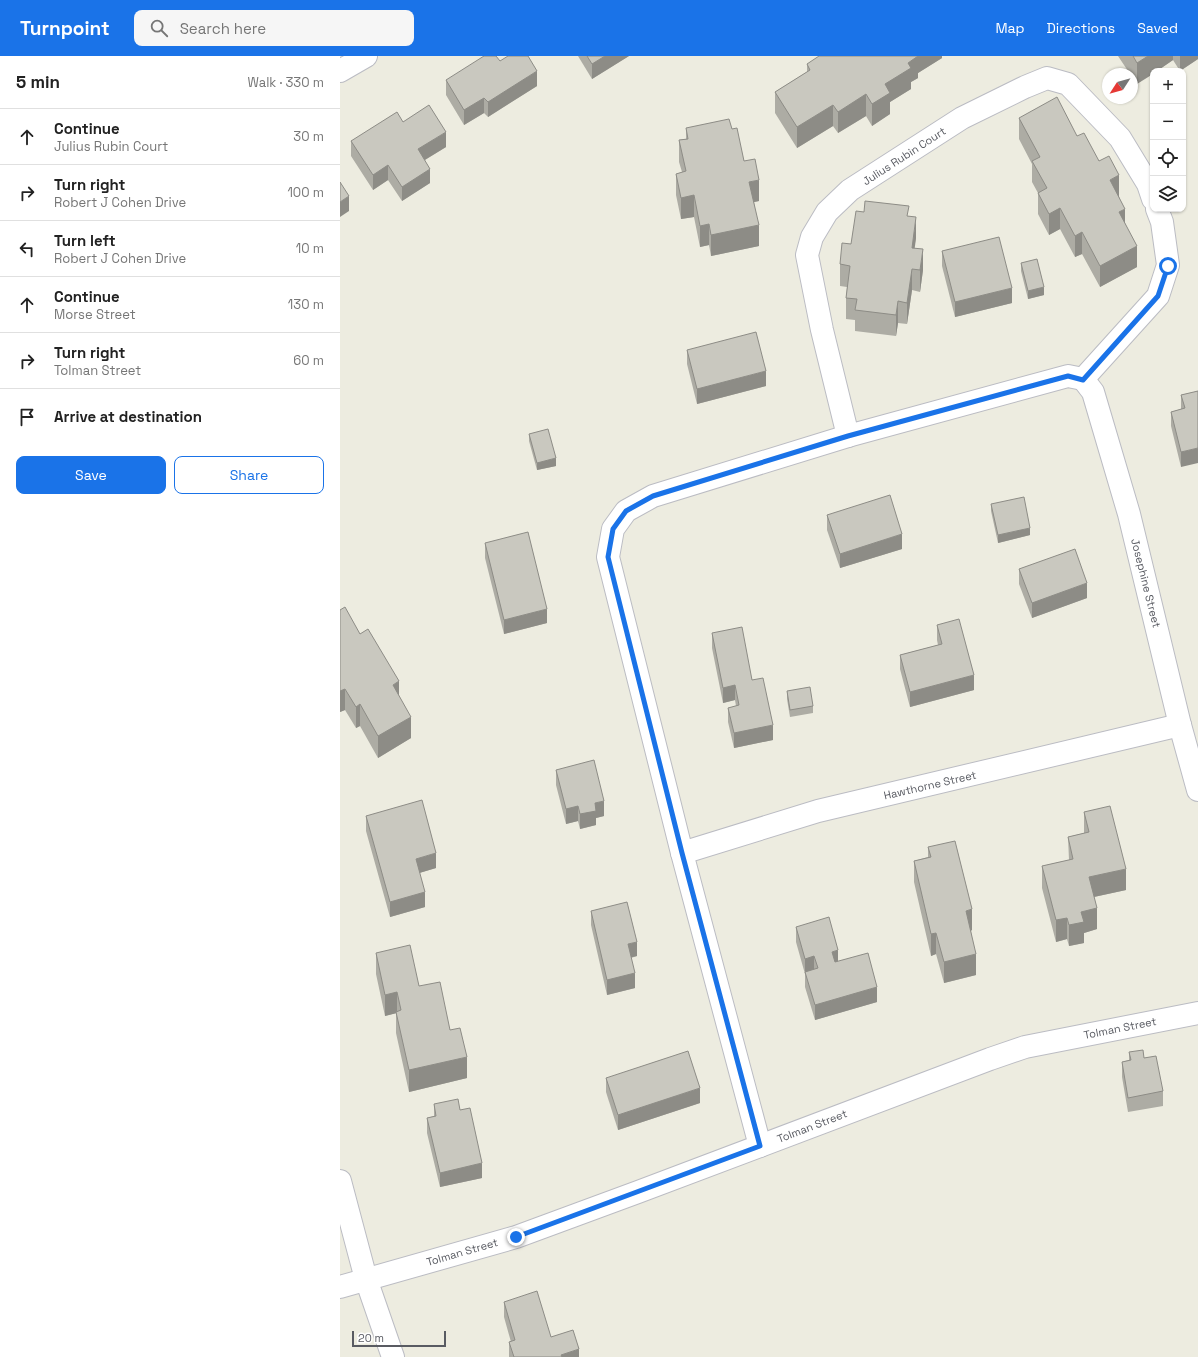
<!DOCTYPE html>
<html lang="en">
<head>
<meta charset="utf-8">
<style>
  :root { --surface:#fff; --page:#f6f6f6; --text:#222; --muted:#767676; --line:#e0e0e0; --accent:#1a73e8 }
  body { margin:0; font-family:"Space Grotesk",sans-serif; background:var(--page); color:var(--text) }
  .controls { position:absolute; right:12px; top:12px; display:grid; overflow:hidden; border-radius:8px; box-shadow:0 1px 3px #0004 }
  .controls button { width:36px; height:36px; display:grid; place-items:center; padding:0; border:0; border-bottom:1px solid var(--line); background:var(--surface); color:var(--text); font:20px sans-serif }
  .compass { position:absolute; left:762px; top:12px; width:36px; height:36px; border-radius:50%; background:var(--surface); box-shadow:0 1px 3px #0004; rotate:234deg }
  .scale { position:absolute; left:12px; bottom:10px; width:94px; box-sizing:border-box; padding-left:4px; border:2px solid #595b62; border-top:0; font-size:11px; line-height:14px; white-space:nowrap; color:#595b62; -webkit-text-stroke:3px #fff; paint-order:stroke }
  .stop { position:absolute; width:12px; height:12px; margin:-9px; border:3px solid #1a73e8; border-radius:50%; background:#fff }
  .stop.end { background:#1a73e8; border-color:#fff; box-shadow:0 1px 4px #0008 }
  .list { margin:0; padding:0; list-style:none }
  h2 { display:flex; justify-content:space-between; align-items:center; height:52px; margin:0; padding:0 16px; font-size:17px }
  h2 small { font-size:13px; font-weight:400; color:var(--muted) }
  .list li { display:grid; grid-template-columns:26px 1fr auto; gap:12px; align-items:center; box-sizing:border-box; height:56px; padding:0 16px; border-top:1px solid var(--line) }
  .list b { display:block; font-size:15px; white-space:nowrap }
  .list p { margin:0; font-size:13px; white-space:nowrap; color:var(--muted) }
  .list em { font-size:13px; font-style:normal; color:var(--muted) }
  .actions { display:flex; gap:8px; padding:12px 16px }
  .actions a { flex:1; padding:9px 0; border:1px solid var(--accent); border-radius:8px; text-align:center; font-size:14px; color:var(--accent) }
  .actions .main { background:var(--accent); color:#fff }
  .icon { flex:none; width:22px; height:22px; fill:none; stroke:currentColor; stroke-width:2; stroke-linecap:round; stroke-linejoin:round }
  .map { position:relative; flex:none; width:858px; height:1301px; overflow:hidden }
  header { display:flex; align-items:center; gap:24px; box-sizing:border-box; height:56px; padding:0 20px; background:var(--accent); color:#fff }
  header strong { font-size:19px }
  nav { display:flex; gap:22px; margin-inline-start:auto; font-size:14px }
  .search { width:280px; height:36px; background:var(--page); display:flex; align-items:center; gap:10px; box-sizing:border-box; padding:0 14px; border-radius:8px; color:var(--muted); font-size:15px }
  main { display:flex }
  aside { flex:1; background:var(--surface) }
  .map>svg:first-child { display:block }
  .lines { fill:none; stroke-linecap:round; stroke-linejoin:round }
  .street-casing { stroke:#bbbcc3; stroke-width:24 }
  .street { stroke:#fff; stroke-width:22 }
  .wall { fill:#adaca4 }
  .shaded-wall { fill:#8d8c86 }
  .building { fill:#c9c8bf; stroke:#8d8c86 }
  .route { stroke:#1a73e8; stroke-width:5 }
  .labels { text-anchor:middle; stroke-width:3; stroke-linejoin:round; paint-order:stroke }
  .street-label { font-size:11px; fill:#595b62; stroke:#fff }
</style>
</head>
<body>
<header>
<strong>Turnpoint</strong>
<div class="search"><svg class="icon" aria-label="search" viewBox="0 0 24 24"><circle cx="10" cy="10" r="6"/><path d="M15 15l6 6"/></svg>Search here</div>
<nav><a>Map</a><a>Directions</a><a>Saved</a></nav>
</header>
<main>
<aside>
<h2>5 min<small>Walk · 330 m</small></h2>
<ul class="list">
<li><svg class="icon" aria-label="ahead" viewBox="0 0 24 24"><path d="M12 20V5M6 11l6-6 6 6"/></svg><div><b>Continue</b><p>Julius Rubin Court</p></div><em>30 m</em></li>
<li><svg class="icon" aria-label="right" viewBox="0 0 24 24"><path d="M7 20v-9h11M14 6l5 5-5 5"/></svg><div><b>Turn right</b><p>Robert J Cohen Drive</p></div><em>100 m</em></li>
<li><svg class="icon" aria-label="left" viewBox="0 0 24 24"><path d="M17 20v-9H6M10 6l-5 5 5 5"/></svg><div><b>Turn left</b><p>Robert J Cohen Drive</p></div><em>10 m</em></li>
<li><svg class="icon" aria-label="ahead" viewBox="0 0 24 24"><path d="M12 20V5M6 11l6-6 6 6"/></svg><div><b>Continue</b><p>Morse Street</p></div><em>130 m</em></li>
<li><svg class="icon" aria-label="right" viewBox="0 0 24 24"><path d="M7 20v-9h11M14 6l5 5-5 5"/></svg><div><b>Turn right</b><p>Tolman Street</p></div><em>60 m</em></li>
<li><svg class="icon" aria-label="arrive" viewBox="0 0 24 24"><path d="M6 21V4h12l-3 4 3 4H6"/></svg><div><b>Arrive at destination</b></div></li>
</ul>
<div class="actions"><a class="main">Save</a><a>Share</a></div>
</aside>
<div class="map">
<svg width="858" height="1301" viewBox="0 0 858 1301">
  <rect width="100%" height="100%" fill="#edece0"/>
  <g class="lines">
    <defs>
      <g id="street">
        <path d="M0 15 26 0"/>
        <path d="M743 323 753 336 789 458 840 669 858 734"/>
        <path d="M743 323 818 240 828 209 822 166 817 153"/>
        <path d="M508 380 482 274 467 199 472 181 487 156 510 134 622 62 685 31 707 22 728 28 780 82 808 128 813 143"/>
        <path d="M342 797 478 755 840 669"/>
        <path d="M420 1090 342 797 268 501 273 473 286 455 313 440 508 380 728 320 743 323"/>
        <path d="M0 1125 26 1223 53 1301"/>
        <path d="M0 1231 176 1181 298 1136 650 1003 685 991 858 957"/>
      </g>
    </defs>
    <use href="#street" class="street-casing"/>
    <use href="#street" class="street"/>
  </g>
  <g class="wall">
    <path d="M238 0H289L252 23Z"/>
    <path d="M602 0V2L578 17V22L571 26V33L550 46V58L532 70 526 60 498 77 493 70 457 92 435 57V36L467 16V8Z"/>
    <path d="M778 0H858V3L840 15 833 4 817 15H813L797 28 792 20V18H790Z"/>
    <path d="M160 5 197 30 148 61 144 57 124 69 106 39V24Z"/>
    <path d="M679 62 737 80 759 105 779 140 785 167 797 211 760 231 742 198 735 201 720 173 709 179 698 158V137L692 126V108L679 83Z"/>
    <path d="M63 66 106 91 85 104 90 127 62 145 48 124 33 134 11 100V85Z"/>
    <path d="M346 72 392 73 419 145 414 146 419 190 371 200 369 189 360 191 354 161 341 163 336 139V118L342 116 339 106V84L346 83Z"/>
    <path d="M569 160 576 182 574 192 583 214 580 236 572 234 567 268 558 267 556 280 515 275V264L506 263V242L507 231 500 230V208L511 188Z"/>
    <path d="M602 195 672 247 615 261 602 210Z"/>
    <path d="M681 207 704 239 688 243 681 215Z"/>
    <path d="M347 294 426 330 357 348 347 308Z"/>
    <path d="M858 335 841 411 831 370V356L841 353V339Z"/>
    <path d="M189 378 216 410 197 414 189 385Z"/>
    <path d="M651 448 690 479 658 487 651 455Z"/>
    <path d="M487 459 562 493 500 512 487 474Z"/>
    <path d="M145 487 207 567 164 578 145 502Z"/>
    <path d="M679 513 747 542 692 562 679 528Z"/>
    <path d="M0 554 20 578 59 640 71 682 38 702 20 670 16 672 5 654 0 656Z"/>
    <path d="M597 569 634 634 570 651 560 613V599L598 589 597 584Z"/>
    <path d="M372 577 412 624 433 684 394 692 388 666V652L396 650 395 644 383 647 372 592Z"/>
    <path d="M447 635 473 650V657L450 661 447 643Z"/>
    <path d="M216 714 264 760 256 762V769L240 773 238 765 226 768 216 729Z"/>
    <path d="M744 756 786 834 754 841 757 873 744 877V887L729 890 727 883 716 886 702 832V810L729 804 728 781 744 777Z"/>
    <path d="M26 760 96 812 79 817 85 851 50 861 26 775Z"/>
    <path d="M588 791 632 874 631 875 636 919 604 927 596 898 591 900 574 826V805L588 801Z"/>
    <path d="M251 855 297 900 291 902 295 932 267 939 251 869Z"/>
    <path d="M456 871 498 906 537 946 475 964 465 931V918L456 886Z"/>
    <path d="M36 897 79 930 110 974 127 1022 69 1036 56 977V957L45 960 36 918Z"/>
    <path d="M789 996 823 1035V1050L788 1056 782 1021V1006L789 1004Z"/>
    <path d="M266 1022 360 1047 278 1074 266 1036Z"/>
    <path d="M94 1048 120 1054 142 1122 100 1131 87 1077V1062L94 1060Z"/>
    <path d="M164 1246 211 1281 239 1301H169V1286H171L164 1261Z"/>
  </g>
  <g class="shaded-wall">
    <path d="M265 0H289L252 23V8Z"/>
    <path d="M576 0H602V2L578 17V22L571 26V33L550 46V58L532 70V48L545 28Z"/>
    <path d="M808 0H833V4L817 15H813V18L797 28V7Z"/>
    <path d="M840 0H858V3L840 15Z"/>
    <path d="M197 15V30L148 61V46Z"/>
    <path d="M526 38V60L498 77V56Z"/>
    <path d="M144 42V57L124 69V54Z"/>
    <path d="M493 49V70L457 92V71Z"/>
    <path d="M106 76V91L78 108V93Z"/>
    <path d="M48 109V124L33 134V119Z"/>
    <path d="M90 113V127L62 145V131Z"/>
    <path d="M779 119V140L770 145V124Z"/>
    <path d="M419 124V145L409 147V126Z"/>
    <path d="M354 139V161L341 163V142Z"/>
    <path d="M9 140V155L0 161V146Z"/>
    <path d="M720 152V173L709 179V158Z"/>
    <path d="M785 153V174L779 156Z"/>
    <path d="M576 161V182L572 213V192Z"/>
    <path d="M369 168V189L360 191V170Z"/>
    <path d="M419 169V190L371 200V179Z"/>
    <path d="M742 176V198L735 201V180Z"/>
    <path d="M797 190V211L760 231V210Z"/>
    <path d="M583 193V214L580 236V214Z"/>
    <path d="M572 213V234L567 268V247Z"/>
    <path d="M704 231V239L688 243V235Z"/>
    <path d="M672 232V247L615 261V246Z"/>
    <path d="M558 245V267L556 280V259Z"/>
    <path d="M426 315V330L357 348V333Z"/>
    <path d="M858 392V407L841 411V396Z"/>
    <path d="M216 402V410L197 414V407Z"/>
    <path d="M690 472V479L658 487V479Z"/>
    <path d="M562 478V493L500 512V498Z"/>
    <path d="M747 527V542L692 562V547Z"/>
    <path d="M207 553V567L164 578V564Z"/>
    <path d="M634 619V634L570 651V636Z"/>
    <path d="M59 625V647L53 629Z"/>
    <path d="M395 629V644L383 647V632Z"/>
    <path d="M5 633V654L0 656V635Z"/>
    <path d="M20 648V670L16 672V651Z"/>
    <path d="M71 661V682L38 702V680Z"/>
    <path d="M433 669V684L394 692V677Z"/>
    <path d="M264 745V760L256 762V769L240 773V758L255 747Z"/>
    <path d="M238 750V765L226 768V753Z"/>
    <path d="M96 797V812L76 818V803Z"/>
    <path d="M786 813V834L749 842V821Z"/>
    <path d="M85 836V851L50 861V846Z"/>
    <path d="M757 852V873L744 877V887L729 890V869L741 856Z"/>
    <path d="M632 853V874L626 876V855Z"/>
    <path d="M727 862V883L716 886V864Z"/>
    <path d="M596 877V898L591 900V878Z"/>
    <path d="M297 886V900L288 902V888Z"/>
    <path d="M498 894V909L492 910V896Z"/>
    <path d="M636 898V919L604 927V906Z"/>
    <path d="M474 900V915L465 916V918V903Z"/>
    <path d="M295 917V932L267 939V924Z"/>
    <path d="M537 931V946L475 964V949Z"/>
    <path d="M57 936V957L45 960V939Z"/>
    <path d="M127 1001V1022L69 1036V1014Z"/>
    <path d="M360 1032V1047L278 1074V1059Z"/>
    <path d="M142 1107V1122L100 1131V1117Z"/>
    <path d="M239 1293V1301H221V1299Z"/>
  </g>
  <g class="building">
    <path d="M144 0H156L160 5 168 0H188L197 15 148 46 144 42 124 54 106 24Z"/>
    <path d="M247 0H265L252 8Z"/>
    <path d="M479 0H578L568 7 571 12 545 28 550 37 532 48 526 38 498 56 493 49 457 71 435 36 470 14 467 8Z"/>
    <path d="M793 0H808L797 7Z"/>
    <path d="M717 41 737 80 744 77 759 105 769 100 779 119 770 124 785 153 779 156 797 190 760 210 742 176 735 180 720 152 709 158 698 137 707 132 692 105 700 101 679 62Z"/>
    <path d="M89 49 106 76 78 93 90 113 62 131 48 109 33 119 11 85 57 56 63 66Z"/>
    <path d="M389 63 392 73 397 72 404 105 415 103 419 124 409 126 419 169 371 179 369 168 360 170 354 139 341 142 336 118 346 115 339 84 348 83 346 72Z"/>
    <path d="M0 126 9 140 0 146Z"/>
    <path d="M525 145 569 150 567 160 576 161 572 192 583 193 580 214 572 213 567 247 558 245 556 259 515 254 517 243 506 242 510 210 500 208 502 187 511 188 516 155 524 156Z"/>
    <path d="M659 181 672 232 615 246 602 195Z"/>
    <path d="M697 203 704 231 688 235 681 207Z"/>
    <path d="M416 276 426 315 357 333 347 294Z"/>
    <path d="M858 335V392L841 396 831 356 845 352 841 339Z"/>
    <path d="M208 373 216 402 197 407 189 378Z"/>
    <path d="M550 439 562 478 500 498 487 459Z"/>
    <path d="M684 441 690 472 658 479 651 448Z"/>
    <path d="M188 476 207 553 164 564 145 487Z"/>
    <path d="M735 493 747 527 692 547 679 513Z"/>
    <path d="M5 551 20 578 28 573 59 625 53 629 71 661 38 680 20 648 16 651 5 633 0 635V554Z"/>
    <path d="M619 563 634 619 570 636 560 599 602 588 597 569Z"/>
    <path d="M402 571 412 624 423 622 433 669 394 677 388 652 399 649 395 629 383 632 372 577Z"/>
    <path d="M470 631 473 650 450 654 447 635Z"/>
    <path d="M254 704 264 745 255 747 256 755 240 758 238 750 226 753 216 714Z"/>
    <path d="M82 744 96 797 76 803 85 836 50 846 26 760Z"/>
    <path d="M770 750 786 813 749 821 757 852 741 856 744 866 729 869 727 862 716 864 702 810 733 803 728 781 749 776 744 756Z"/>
    <path d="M615 785 632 853 626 855 636 898 604 906 596 877 591 878 574 805 591 801 588 791Z"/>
    <path d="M287 846 297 886 288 888 295 917 267 924 251 855Z"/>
    <path d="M489 861 498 894 492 896 495 906 528 897 537 931 475 949 465 916 478 912 474 900 465 903 456 871Z"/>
    <path d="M70 889 79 930 100 926 110 974 120 972 127 1001 69 1014 56 956 61 954 57 936 45 939 36 897Z"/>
    <path d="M803 994 804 1002 816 1000 823 1035 788 1042 782 1006 791 1004 789 996Z"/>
    <path d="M348 995 360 1032 278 1059 266 1022Z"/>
    <path d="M118 1043 120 1054 130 1052 142 1107 100 1117 87 1062 96 1060 94 1048Z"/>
    <path d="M197 1235 211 1281 233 1274 239 1293 221 1299 222 1301H174L169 1286 175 1284 164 1246Z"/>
  </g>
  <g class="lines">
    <path class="route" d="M176 1181 420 1090 342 797 268 501 273 473 286 455 313 440 508 380 728 320 743 324 818 240 828 210"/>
  </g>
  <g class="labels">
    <g class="street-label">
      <text transform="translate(564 100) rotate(-33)" y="4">Julius Rubin Court</text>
      <text transform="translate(806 527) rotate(76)" y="4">Josephine Street</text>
      <text transform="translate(590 729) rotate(-13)" y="4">Hawthorne Street</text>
      <text transform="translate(780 972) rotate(-11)" y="4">Tolman Street</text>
      <text transform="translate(472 1070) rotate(-21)" y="4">Tolman Street</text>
      <text transform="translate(122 1196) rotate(-16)" y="4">Tolman Street</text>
    </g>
  </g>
</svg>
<div class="controls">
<button>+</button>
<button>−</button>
<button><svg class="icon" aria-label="locate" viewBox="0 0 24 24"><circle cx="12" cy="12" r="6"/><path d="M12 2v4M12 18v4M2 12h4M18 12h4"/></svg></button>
<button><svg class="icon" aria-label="layers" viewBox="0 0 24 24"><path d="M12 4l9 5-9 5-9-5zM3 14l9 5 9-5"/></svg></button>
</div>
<svg class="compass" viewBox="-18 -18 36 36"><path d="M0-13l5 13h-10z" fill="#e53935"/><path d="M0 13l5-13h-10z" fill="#767676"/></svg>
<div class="scale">20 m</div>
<div class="stop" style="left:828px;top:210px"></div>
<div class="stop end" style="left:176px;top:1181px"></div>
</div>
</main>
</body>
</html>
